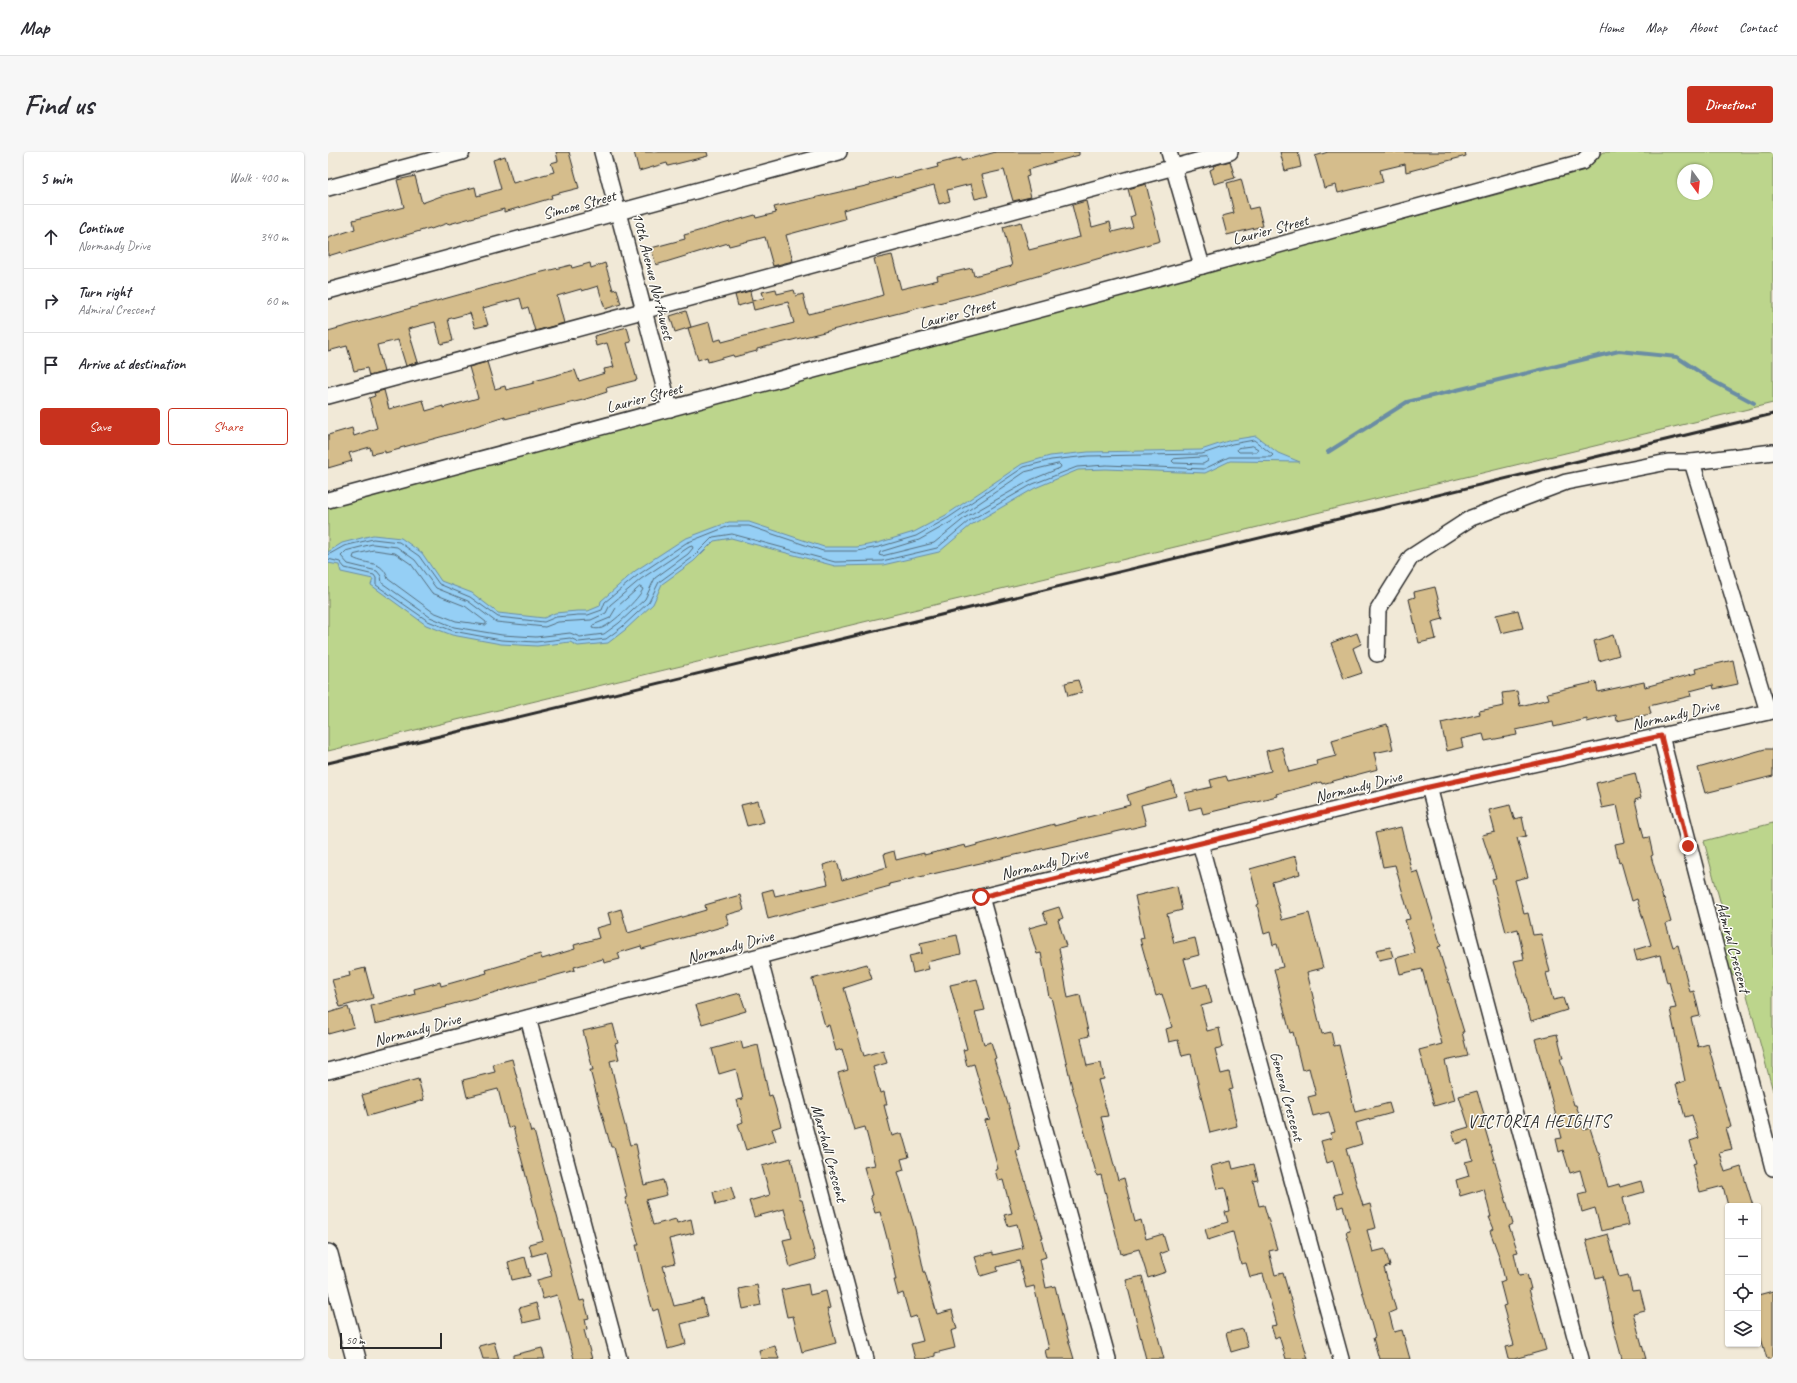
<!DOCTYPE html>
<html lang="en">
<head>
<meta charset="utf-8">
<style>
  :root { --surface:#fff; --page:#f7f7f7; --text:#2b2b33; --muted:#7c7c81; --line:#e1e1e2; --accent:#c8321e }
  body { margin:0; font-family:Caveat,sans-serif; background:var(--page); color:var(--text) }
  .controls { position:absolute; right:12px; bottom:12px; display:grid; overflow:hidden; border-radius:4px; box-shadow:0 1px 3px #0004 }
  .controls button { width:36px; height:36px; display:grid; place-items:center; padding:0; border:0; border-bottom:1px solid var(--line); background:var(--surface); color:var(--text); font:20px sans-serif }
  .compass { position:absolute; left:1349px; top:12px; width:36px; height:36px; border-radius:50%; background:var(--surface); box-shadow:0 1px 3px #0004; rotate:165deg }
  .scale { position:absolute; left:12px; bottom:10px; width:102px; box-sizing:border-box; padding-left:4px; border:2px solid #2b2b2b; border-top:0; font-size:11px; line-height:14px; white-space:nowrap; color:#2b2b2b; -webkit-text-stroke:3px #fdfcf7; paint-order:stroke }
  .stop { position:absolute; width:12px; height:12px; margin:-9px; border:3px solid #c8321e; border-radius:50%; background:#fff }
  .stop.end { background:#c8321e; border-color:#fff; box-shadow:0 1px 4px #0008 }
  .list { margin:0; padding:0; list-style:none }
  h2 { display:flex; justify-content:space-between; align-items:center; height:52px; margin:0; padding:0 16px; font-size:17px }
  h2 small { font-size:13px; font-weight:400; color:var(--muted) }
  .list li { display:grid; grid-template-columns:26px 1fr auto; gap:12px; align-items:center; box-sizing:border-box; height:64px; padding:0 16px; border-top:1px solid var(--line) }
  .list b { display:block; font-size:15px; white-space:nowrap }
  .list p { margin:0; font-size:13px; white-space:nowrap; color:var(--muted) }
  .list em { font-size:13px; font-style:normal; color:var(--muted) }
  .actions { display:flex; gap:8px; padding:12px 16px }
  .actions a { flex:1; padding:9px 0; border:1px solid var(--accent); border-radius:4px; text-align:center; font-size:14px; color:var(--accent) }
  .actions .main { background:var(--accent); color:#fff }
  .icon { flex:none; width:22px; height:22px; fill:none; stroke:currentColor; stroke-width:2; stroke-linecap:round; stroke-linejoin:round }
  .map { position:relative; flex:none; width:1445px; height:1207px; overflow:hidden; border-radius:4px }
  header { display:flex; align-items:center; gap:24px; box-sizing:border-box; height:56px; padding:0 20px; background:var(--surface); border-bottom:1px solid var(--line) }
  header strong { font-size:19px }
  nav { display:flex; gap:22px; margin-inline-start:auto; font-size:14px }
  .intro { display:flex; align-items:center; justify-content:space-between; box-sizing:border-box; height:96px; padding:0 24px }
  h1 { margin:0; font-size:28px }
  .button { padding:10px 18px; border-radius:4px; background:var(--accent); color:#fff; font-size:14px; font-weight:700 }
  main { display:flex; gap:24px; padding:0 24px }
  aside { flex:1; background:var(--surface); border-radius:4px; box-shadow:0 1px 3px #0004 }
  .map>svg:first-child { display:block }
  .green { fill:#bcd58c; stroke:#74805c; fill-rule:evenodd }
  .water { fill:#95cff5; stroke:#6b8da4 }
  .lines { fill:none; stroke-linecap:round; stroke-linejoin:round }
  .shore { stroke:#556d7c; stroke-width:1 }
  .stream { stroke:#6b8da4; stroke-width:4 }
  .building { fill:#d5bd8c; stroke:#2b2b2b }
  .minor-casing { stroke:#2b2b2b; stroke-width:18 }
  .major-casing { stroke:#2b2b2b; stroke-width:22 }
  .minor { stroke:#fdfcf7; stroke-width:15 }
  .major { stroke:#fdfcf7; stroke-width:19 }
  .rail { stroke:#2b2b2b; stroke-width:3 }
  .route { stroke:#c8321e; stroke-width:5 }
  .labels { text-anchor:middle; stroke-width:3; stroke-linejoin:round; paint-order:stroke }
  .street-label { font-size:16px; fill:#2b2b2b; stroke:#fdfcf7 }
  .neighbourhood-label { font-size:17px; letter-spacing:1px; fill:#2b2b2b; stroke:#fdfcf7 }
</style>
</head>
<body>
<header>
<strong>Map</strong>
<nav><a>Home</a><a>Map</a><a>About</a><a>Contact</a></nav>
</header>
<div class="intro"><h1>Find us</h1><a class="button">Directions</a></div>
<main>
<aside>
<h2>5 min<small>Walk · 400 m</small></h2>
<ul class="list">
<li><svg class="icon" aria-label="ahead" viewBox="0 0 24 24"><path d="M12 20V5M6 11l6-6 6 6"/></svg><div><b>Continue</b><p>Normandy Drive</p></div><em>340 m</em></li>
<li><svg class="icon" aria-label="right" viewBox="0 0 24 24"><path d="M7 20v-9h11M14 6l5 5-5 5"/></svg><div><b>Turn right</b><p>Admiral Crescent</p></div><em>60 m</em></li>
<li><svg class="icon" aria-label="arrive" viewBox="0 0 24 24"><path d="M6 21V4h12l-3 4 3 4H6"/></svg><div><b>Arrive at destination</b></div></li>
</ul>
<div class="actions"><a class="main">Save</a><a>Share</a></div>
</aside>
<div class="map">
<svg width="1445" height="1207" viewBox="0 0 1445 1207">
  <rect width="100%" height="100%" fill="#f1e9d7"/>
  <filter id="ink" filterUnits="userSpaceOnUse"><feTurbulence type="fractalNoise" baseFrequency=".025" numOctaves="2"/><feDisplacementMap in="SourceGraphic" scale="8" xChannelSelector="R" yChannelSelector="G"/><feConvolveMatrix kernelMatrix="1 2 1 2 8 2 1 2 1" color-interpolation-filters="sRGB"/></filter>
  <g filter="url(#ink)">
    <g class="green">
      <path d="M1275 0H1445V251L0 599V355L1193 36 1252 16ZM1355 18H1379V42H1355Z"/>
      <path d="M1445 671V939L1413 821 1399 824 1387 783 1400 779 1376 689Z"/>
    </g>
    <path class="water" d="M928 284 950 301 972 310 902 309 877 321 778 317 750 318 707 336 643 373 611 400 555 413 507 414 403 386 386 389 366 409 334 432 325 452 297 478 280 491 250 494 242 490 209 494 173 492 124 483 98 473 43 433 45 427 13 420 11 413 0 411V400L14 391 45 383 73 386 94 401 113 429 144 441 170 461 216 466 227 461 249 459H260L272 454 273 449 307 419 356 387 401 370H421L496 395H529L550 391 586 380 618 363 694 312 722 304 760 300 873 298 903 288Z"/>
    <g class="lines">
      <g class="shore">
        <path d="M925 294 930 297 929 300H911L909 298 910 296Z"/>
        <path d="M879 305 880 309 875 312 846 311 844 309 846 307Z"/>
        <path d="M731 312 733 314 732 316 703 328 638 365 606 391 554 404 551 403 552 400 591 388 623 370 697 320Z"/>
        <path d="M45 392 69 395 87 408 108 436 140 449 168 470 217 475 230 470 263 468 278 461 282 453 313 427 361 395 364 394 365 396 360 402 327 426 317 447 291 471 276 482 252 485 242 481 208 485 174 483 126 475 102 465 54 431 53 424 49 419 20 412 13 404 18 399Z"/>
        <path d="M46 398 67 401 83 412 104 441 137 454 158 470V473L128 469 105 460 60 427C54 407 40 414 25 406L26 403Z"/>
        <path d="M0 403 16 394 45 387 71 390 91 404 111 432 142 445 170 465 216 470 228 465 250 463H260L274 458 277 450 310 423 358 391 401 374H421L495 399H529L551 395 588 384 620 366 696 315 723 308 760 304 874 302 904 292 926 288 945 303 943 305H901L876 317 778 313 749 315 705 332 641 369 609 396 554 409 507 410 404 382 385 385 364 406 331 430 321 450 294 475 278 487 251 490 242 486 208 490 173 488 125 479 100 469 48 433V426L46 423 17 416 12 410 0 407"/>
        <path d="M312 435 315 437C311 447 284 472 274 476 271 477 267 477 264 476L265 473 282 466 288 456Z"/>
      </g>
      <path class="stream" d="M1000 300 1079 250 1291 199 1349 205 1385 229 1426 251"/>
    </g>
    <g class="building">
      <path d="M228 0H241L251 36 223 43 224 46 176 60V57L121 72 120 71 103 77 102 76 14 102 13 100 0 104V86L27 77 25 68 76 55 69 28 87 24 94 51 113 44 147 35 149 44 173 37 165 8 177 4 185 31 226 20 223 11 230 9Z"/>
      <path d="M306 0H379L380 4 340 14 339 11 311 19Z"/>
      <path d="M668 0H751V3L700 18 701 24 698 25 703 45 685 49 676 18 654 23 660 44 647 47 643 32 619 38 622 49 611 52 606 33 515 58 517 67 458 83 465 109 445 114 437 85 401 94 400 91 328 113 323 96 357 87 356 83 427 63 428 66 448 61 446 55 542 33V32L566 25 567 26 610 15 609 12 633 6V9Z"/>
      <path d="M952 0H970L973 15 957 19Z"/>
      <path d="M1000 0H1137L1138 4 1078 20 1077 12 1052 18 1055 30 1010 41 1008 33 996 36 987 4Z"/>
      <path d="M902 9 907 26 886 32 882 18 886 16 885 14Z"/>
      <path d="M913 27 921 57 930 55 935 74 899 83 894 64 906 61 899 31Z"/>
      <path d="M818 32 832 89 650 141 429 197V199L406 205 405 203 380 210 379 205 370 208 360 176 381 170 386 189 393 187 394 190 466 171 460 150 426 158 424 150 410 154 407 143 422 139 424 149 436 146 434 140 448 137 449 142 466 138 468 144 475 142 480 162 539 148 555 143 546 107 564 103 573 137 610 128 609 124 644 116 646 124 684 114 675 75 693 70 701 98 752 85 744 53 758 49 764 75 782 70 784 80 805 75 802 65 807 63 800 37Z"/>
      <path d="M262 111 263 116 277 111 285 138 289 137 293 152 277 157 270 134 254 139 253 137 229 144 236 171 207 179 200 155 195 157 192 146 155 156 160 173 147 176 142 161 120 167 125 189 113 192 107 170 80 177 90 210 78 214 70 188 49 193 56 220 41 224 39 216 26 219 19 194 0 199V179L206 122 243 113 244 116Z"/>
      <path d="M358 159 363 175 347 180 342 164Z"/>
      <path d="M299 175 303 190 299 191 309 228 278 236 279 240 255 248 177 267V265L138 277V278L72 296V297L57 301V299L44 302 42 295 21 301 24 309 0 316V283L24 276 26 284 49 276 41 246 47 244 46 241 56 238 61 257 95 248 98 259 115 254V256L150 246 141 215 159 210 167 237 177 234 178 238 206 231V229L247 218 251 229 277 221 276 217 286 215 279 191 268 194 266 184Z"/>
      <path d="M1107 435 1115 467 1104 470 1108 487 1091 491 1081 447 1087 445 1086 440Z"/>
      <path d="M1190 458 1195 476 1173 481 1168 463Z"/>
      <path d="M1029 481 1033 492 1025 496 1034 521 1016 527 1003 491Z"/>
      <path d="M1285 483 1291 503 1271 509 1266 489Z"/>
      <path d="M1405 508 1410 532 1386 537 1385 533 1362 539 1363 544 1321 554 1323 562 1289 569 1288 563 1259 570V567L1226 575 1225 570 1188 578 1189 583 1157 589 1155 582 1133 587 1135 595 1119 599 1113 571 1152 562 1151 559 1176 554 1174 541 1189 539 1192 554 1221 547 1219 541 1232 538 1268 530 1270 540 1316 530 1317 535 1368 521 1367 517Z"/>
      <path d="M750 528 754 540 740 544 737 531Z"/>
      <path d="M1059 572 1065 597 1046 601 1050 617 994 632 993 630 948 642 949 644 875 662 873 655 861 658 857 641 884 635 882 628 898 624 900 629 943 619 938 599 954 595 961 620 989 613 988 609 1008 604 1004 588Z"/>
      <path d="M1437 597H1445V624L1377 641 1370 616Z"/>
      <path d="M1307 621 1313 646 1307 648 1316 686 1321 685 1325 703 1323 704 1335 747 1336 746 1343 770 1338 772 1345 795 1350 793 1362 840 1366 839 1372 864 1363 866 1370 895 1380 892 1403 975 1398 976 1404 997 1391 1000 1397 1020 1413 1015 1425 1054H1400L1395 1034 1372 1040 1364 1012 1368 1011 1362 989 1371 986 1364 963 1357 965 1348 932 1357 929 1342 857 1348 856 1341 830 1339 831 1332 803 1309 809 1306 798 1323 793 1309 747 1304 749 1293 710 1291 711 1287 692 1297 690 1289 653 1274 656 1268 631Z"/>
      <path d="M844 629 848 644 813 653 818 673 561 732 562 734 440 767 434 740 445 737 447 744 500 732 495 713 509 709 514 728 559 715 556 702 566 699 568 708 596 701V703L637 693 638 696 726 672V674L775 661 774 660 802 653 799 643Z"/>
      <path d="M430 649 436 670 419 674 413 653Z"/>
      <path d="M1182 653 1186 667 1194 665 1198 684 1189 686 1200 725 1187 728 1196 762 1200 761 1205 783 1213 782 1222 820 1218 821 1225 848 1235 846 1239 858 1203 869 1186 809 1196 807 1190 777 1178 780 1164 727 1168 726 1154 683 1167 680 1161 658Z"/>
      <path d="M1073 675 1084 721 1090 719 1113 794 1110 795 1136 880H1134L1140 904 1117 909 1127 948 1106 954 1091 898 1114 892 1094 817 1072 822 1068 806 1087 801 1077 768 1082 767 1067 713 1055 715 1047 681Z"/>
      <path d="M968 704 972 722 944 730 954 768 981 761 995 816 979 820 994 882 1003 880 1006 894 1011 893 1027 960 1061 951 1064 961 1028 971 1034 992 1018 997 1035 1054 1042 1052 1048 1076 1039 1078 1045 1100 1057 1097 1062 1114 1056 1116 1068 1158 1061 1161 1066 1180 1074 1178 1082 1207H1051L1045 1186 1047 1185 1018 1080 1022 1079 1015 1054 1010 1056 1006 1043 1014 1041 1005 1009 999 1011 993 989 1004 986 1003 981 1007 980 1001 960 985 964 980 945 988 943 981 916 974 918 965 880 962 881 946 817 955 815 949 792 945 793 942 780 936 782 929 753 931 752 922 717Z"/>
      <path d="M849 734 854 758 839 762 846 791 867 786 871 803 856 807 864 836 879 832 884 851 873 854 879 879 891 876 895 895 887 897 893 922 901 920 905 937 901 938 909 974 882 981 863 902 854 904 850 888 841 890 838 877 844 875 834 842 828 844 812 787 816 786 807 744Z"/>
      <path d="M412 743 416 758 398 763 401 773 314 797 313 794 290 801 292 807 276 811 275 807 246 815 247 818 118 854 119 855 47 872 43 854 87 842 86 837 112 830 113 834 159 821 158 818 212 802 214 807 247 797 246 793 271 786 268 776 283 772 280 761 293 757 300 781 378 758 377 753Z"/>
      <path d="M731 755 735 766 730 768 738 794 731 796 740 846 752 843 761 884 753 886 759 914 773 911 776 927 770 928 780 964 773 965 790 1028 796 1026 807 1070 813 1068 818 1087 835 1082 840 1099 832 1102 838 1120 820 1126 811 1097 793 1102 773 1023 769 1024 744 935 723 845H721L713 801 709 802 701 776 719 771 715 760Z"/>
      <path d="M629 783 633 802 599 810 601 817 585 821 581 804 594 801 592 791Z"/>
      <path d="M1062 795 1065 805 1051 808 1048 798Z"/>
      <path d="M539 812 544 827 516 836 536 904 555 898 559 911 545 915 552 941 556 940 559 953H556L564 984 574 981 581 1005 573 1007 576 1018 570 1020 587 1077 596 1120H597L609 1162 624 1158 629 1177 623 1179 627 1196 607 1201V1204L596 1207H587L583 1192 595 1189 588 1164 582 1166 575 1141 570 1143 566 1128H568L560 1090 552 1060 547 1061 542 1044 544 1043 536 1015 547 1013 537 975 526 978 510 921 520 918 514 897 508 899 501 873 497 874 484 827Z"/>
      <path d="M37 816 45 846 12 855 4 828 22 824 21 820Z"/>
      <path d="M649 827 657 858 647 860 656 892 663 890 668 906 666 907 683 962 692 998 688 999 715 1086H713L718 1105 712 1107 718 1136 727 1134 738 1180 746 1207H719L717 1198 721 1197 706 1134 698 1136 691 1109 669 1115 670 1119 653 1124 647 1105 665 1100V1103L695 1096 689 1072 680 1074 676 1063 684 1061 675 1028 670 1029 667 1018 670 1017 657 968 662 967 646 912 639 914 635 898 639 897 622 833Z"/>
      <path d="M412 841 418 859 374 872 368 853Z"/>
      <path d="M20 855 26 875 0 882V861Z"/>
      <path d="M285 872 290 891 287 892 291 907 282 909 291 947H290L302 993 308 992 310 1002 309 1003 316 1033 335 1028 339 1043 318 1048 325 1073 348 1067 349 1071 363 1067 366 1081 341 1087 347 1111 335 1114 346 1154 375 1147 379 1165 353 1172 358 1192 340 1197 330 1157 325 1159 317 1131 308 1093H311L297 1046 299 1045 286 995H283L273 959 262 918H265L255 879Z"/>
      <path d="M1229 882 1235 906H1232L1246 953H1248L1256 978 1262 976 1270 1001H1271L1280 1035 1291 1032 1292 1035 1313 1029 1316 1040 1295 1046 1301 1073 1273 1079 1267 1056 1254 1060 1250 1042 1258 1040 1252 1018 1242 1021 1235 998 1231 1000 1228 987 1234 986 1207 887Z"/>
      <path d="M413 889 415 897 430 893 441 944 444 943 453 974 444 977 448 989 418 998 410 972 415 970 409 948 415 947 408 917 391 922 384 897Z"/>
      <path d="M184 907 203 980 206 979 252 1149 256 1148 261 1166 257 1167 259 1177 256 1178 264 1207H246L229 1143 215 1147 209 1128 224 1124 218 1100 204 1104 201 1092 215 1088 185 975 180 976 170 937 139 945 135 928 167 920 165 912Z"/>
      <path d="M90 927 96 948 40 964 34 943Z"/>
      <path d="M1149 939 1158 969 1155 970 1185 1072 1181 1074 1190 1100 1186 1101 1191 1123 1199 1122 1203 1137H1201L1218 1198 1186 1207H1180L1177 1195 1186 1193 1175 1154 1178 1153 1172 1130 1177 1128 1171 1104 1162 1079 1166 1077 1161 1065H1163L1156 1037 1132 1044 1128 1028 1141 1024 1137 1010 1145 1008 1140 988 1128 992 1124 980 1141 975 1131 944Z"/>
      <path d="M463 1006 472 1048H474L481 1074H479L488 1107 462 1115 455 1088 464 1086 456 1057 426 1065 421 1049 442 1043 434 1014Z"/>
      <path d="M903 1009 905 1017 926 1012 930 1028 925 1029 931 1054 936 1053 949 1097 941 1099 947 1123 955 1121 980 1207H958L951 1184 947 1186 943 1174 949 1173 935 1122 922 1125 918 1111 913 1112 905 1080 880 1088 877 1077 900 1070 897 1060 902 1059 897 1036 889 1037 883 1014Z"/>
      <path d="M403 1035 407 1048 388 1053 385 1040Z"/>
      <path d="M1280 1082 1291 1125 1300 1123 1304 1139 1312 1138 1317 1158 1305 1161 1318 1207H1294L1286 1177 1275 1124 1268 1126 1258 1088Z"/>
      <path d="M197 1105 202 1124 184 1128 180 1110Z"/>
      <path d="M814 1124 822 1155 836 1207H818L798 1128Z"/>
      <path d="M480 1132 482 1143 498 1139 502 1156 499 1157 508 1191 474 1200 465 1164 459 1165 453 1138Z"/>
      <path d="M429 1133 433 1153 415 1157 411 1137Z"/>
      <path d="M1445 1139V1207H1439L1430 1176V1143Z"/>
      <path d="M208 1151 212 1167 195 1171 191 1156Z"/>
      <path d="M915 1177 920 1195 903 1200 898 1181Z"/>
      <path d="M166 1190 171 1207H155L151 1194Z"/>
      <path d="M447 1194 451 1207H433L431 1198Z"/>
      <path d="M214 1196 217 1207H185V1203Z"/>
    </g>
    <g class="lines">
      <defs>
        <g id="minor">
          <path d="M274 0 342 257"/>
          <path d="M841 0 874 114"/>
          <path d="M0 36 134 0"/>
          <path d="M0 139 511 0"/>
          <path d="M0 244 902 0"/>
          <path d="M1364 310 1440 560"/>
          <path d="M0 348 874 114 1224 18 1254 10 1264 0"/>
          <path d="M1049 502 1050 458 1083 405 1143 366 1238 330 1340 310H1364L1445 300"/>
          <path d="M1333 584 1445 1016"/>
          <path d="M1101 635 1253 1207"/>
          <path d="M872 691 1013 1207"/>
          <path d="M653 745 780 1207"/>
          <path d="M431 805 538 1207"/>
          <path d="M200 866 291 1207"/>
          <path d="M0 919 653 745 1101 635 1445 559"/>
        </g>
        <path id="major" d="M0 1102 28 1207"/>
      </defs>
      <use href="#minor" class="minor-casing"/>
      <use href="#major" class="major-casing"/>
      <use href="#minor" class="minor"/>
      <use href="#major" class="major"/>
      <path class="rail" d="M0 611 1445 262"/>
    </g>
  </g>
  <g class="lines" filter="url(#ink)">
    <path class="route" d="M653 745 1101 635 1333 584 1360 694"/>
  </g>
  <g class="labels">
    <g class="street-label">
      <text transform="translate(251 52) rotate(-15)" y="6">Simcoe Street</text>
      <text transform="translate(942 77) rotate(-15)" y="6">Laurier Street</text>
      <text transform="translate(326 124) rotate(76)" y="6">10th Avenue Northwest</text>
      <text transform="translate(629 161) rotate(-15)" y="6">Laurier Street</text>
      <text transform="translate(316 245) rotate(-15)" y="6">Laurier Street</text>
      <text transform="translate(1347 562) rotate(-13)" y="6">Normandy Drive</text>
      <text transform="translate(1030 634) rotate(-14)" y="6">Normandy Drive</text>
      <text transform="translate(716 711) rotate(-14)" y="6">Normandy Drive</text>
      <text transform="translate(402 794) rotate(-15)" y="6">Normandy Drive</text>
      <text transform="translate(1406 795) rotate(75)" y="6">Admiral Crescent</text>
      <text transform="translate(89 877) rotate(-15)" y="6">Normandy Drive</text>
      <text transform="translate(960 944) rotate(75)" y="6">General Crescent</text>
      <text transform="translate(502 1001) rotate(75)" y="6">Marshall Crescent</text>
    </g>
    <g class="neighbourhood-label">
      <text x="1211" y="975">VICTORIA HEIGHTS</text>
    </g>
  </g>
</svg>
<div class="controls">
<button>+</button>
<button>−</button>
<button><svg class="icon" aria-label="locate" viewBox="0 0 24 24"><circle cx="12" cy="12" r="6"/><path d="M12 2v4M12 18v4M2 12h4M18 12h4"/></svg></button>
<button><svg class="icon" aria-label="layers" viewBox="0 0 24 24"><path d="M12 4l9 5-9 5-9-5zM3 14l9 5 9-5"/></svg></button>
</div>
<svg class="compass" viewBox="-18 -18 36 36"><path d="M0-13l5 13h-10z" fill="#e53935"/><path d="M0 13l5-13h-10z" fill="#7c7c81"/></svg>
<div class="scale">50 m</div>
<div class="stop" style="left:653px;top:745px"></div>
<div class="stop end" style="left:1360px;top:694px"></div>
</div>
</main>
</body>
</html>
